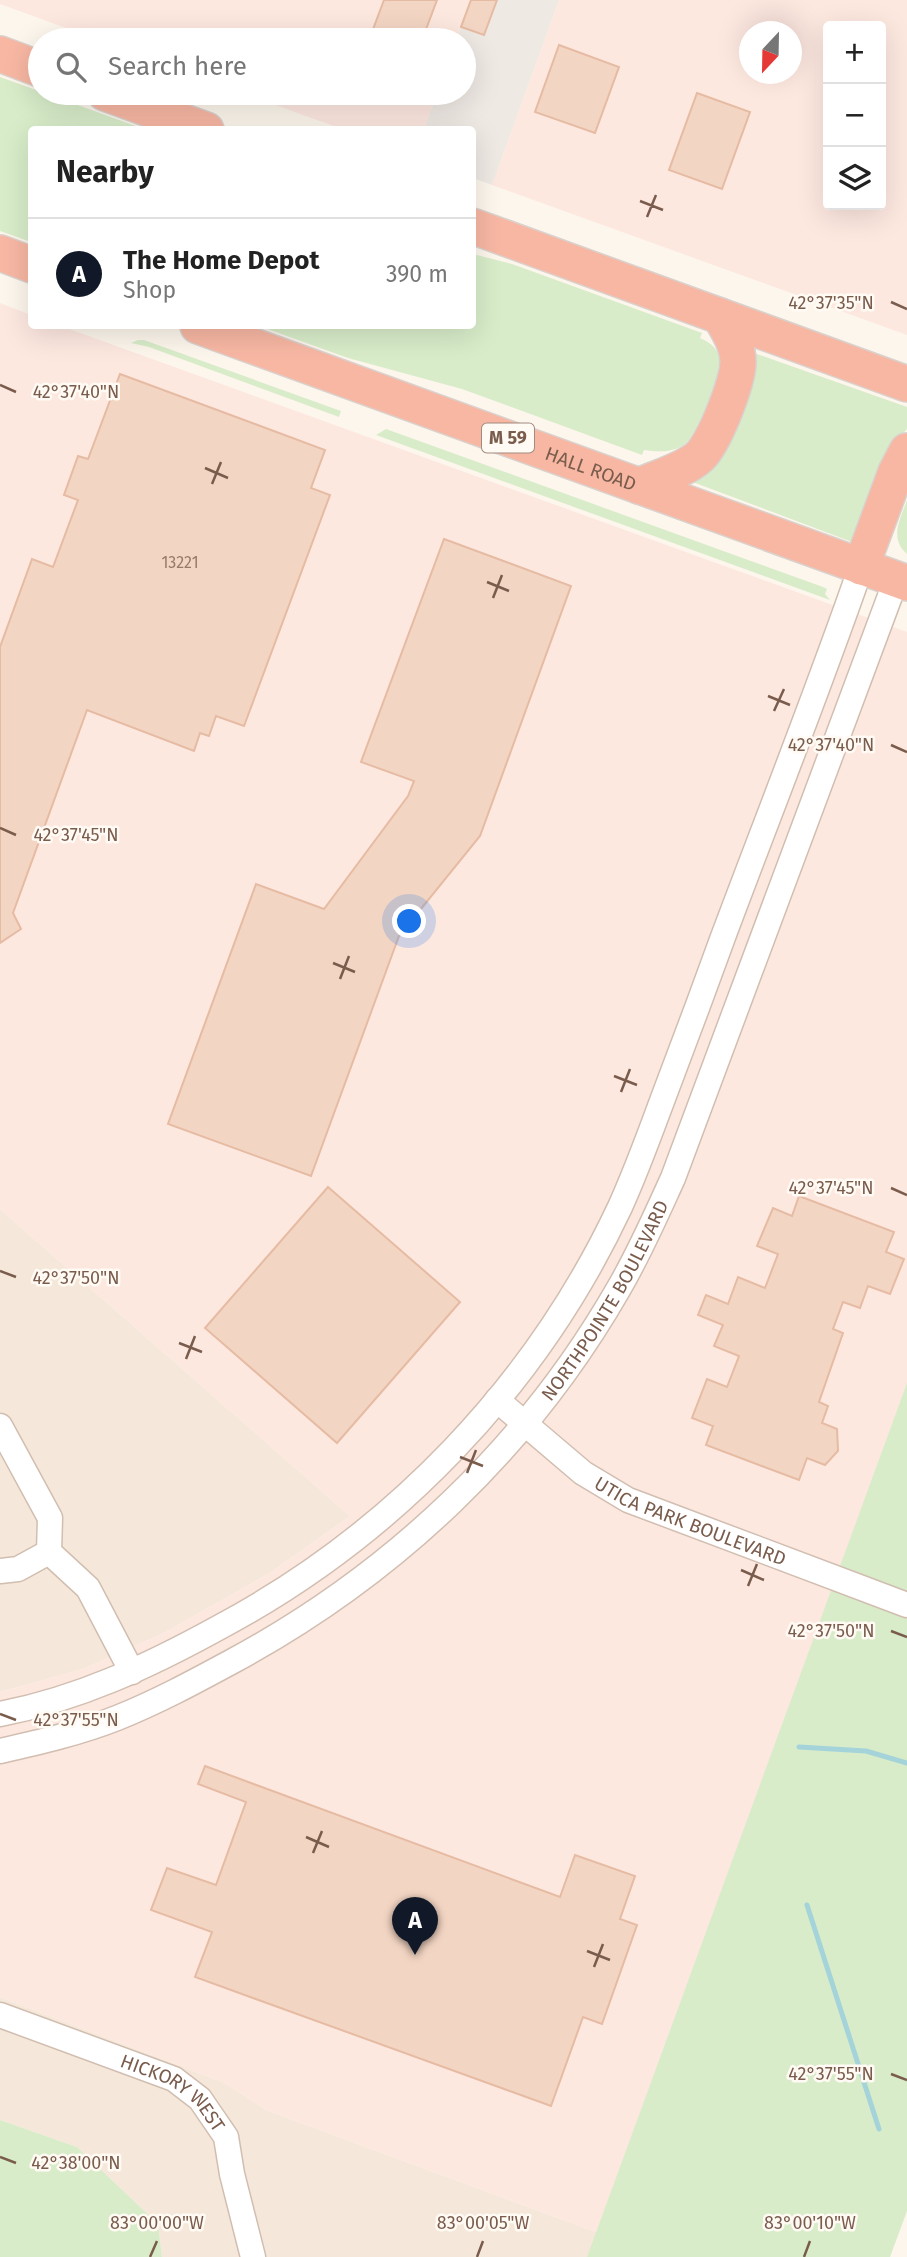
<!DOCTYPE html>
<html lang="en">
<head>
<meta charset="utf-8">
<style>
  :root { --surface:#fff; --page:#f2f2f2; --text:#222; --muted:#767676; --line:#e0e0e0; --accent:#111827 }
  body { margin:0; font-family:"Fira Sans",sans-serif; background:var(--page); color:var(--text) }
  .controls { position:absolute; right:21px; top:21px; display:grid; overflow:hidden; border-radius:7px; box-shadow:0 7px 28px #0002 }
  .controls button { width:63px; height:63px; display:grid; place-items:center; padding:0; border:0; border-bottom:2px solid var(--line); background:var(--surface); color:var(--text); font:35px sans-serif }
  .compass { position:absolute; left:739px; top:21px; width:63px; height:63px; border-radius:50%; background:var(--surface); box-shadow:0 7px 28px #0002; rotate:202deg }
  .you { position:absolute; left:410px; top:922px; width:24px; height:24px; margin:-18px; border:5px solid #fff; border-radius:50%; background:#1a73e8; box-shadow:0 0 0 10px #1a73e833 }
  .badge { display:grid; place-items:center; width:46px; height:46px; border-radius:50%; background:var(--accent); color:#fff; font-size:23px; font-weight:700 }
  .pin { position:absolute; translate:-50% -58px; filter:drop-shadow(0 2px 4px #0008) }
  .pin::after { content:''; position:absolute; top:37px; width:24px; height:21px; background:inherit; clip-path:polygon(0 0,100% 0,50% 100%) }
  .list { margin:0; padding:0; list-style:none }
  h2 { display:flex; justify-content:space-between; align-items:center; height:91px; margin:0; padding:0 28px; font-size:30px }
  h2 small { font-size:23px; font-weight:400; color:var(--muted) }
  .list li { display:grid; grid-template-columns:46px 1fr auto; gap:21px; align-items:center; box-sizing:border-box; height:112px; padding:0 28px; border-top:2px solid var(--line) }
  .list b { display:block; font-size:26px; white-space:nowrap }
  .list p { margin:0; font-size:23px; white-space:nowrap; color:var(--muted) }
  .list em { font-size:23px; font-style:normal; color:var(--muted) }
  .icon { flex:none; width:38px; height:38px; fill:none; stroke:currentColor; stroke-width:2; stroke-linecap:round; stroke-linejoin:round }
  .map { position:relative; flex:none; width:907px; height:2257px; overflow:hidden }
  .search { position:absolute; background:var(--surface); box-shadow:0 7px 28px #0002; left:28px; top:28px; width:448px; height:77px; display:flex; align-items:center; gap:18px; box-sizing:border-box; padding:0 24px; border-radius:38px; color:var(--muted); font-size:26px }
  .panel { position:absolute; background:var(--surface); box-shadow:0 7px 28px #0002; left:28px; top:126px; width:448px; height:203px; border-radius:7px }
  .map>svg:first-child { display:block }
  .residential { fill:#f5e8da }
  .commercial { fill:#fde8e0; fill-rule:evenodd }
  .industrial { fill:#efe9e4 }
  .green { fill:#d8ecc9 }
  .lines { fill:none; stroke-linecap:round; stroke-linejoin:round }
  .stream { stroke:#a5d3da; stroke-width:5 }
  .building { fill:#f3d5c3; stroke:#e6bba3; stroke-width:2 }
  .minor-casing { stroke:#d1beb0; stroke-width:27 }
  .highway-casing { stroke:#dad1cd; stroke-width:38 }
  .minor { stroke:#fff; stroke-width:24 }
  .highway { stroke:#f7b7a3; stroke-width:35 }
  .ticks { fill:none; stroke:#7a5c4d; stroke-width:2.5 }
  .labels { text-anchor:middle; stroke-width:5; stroke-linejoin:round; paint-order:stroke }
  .number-label { font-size:16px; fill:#987a6a }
  .shield { fill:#fffaf3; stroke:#a28b7f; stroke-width:2 }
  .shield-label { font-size:18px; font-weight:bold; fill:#7a5c4d }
  .street-label { font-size:19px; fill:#7a5c4d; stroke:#fffaf3 }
  .ticks-label { font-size:18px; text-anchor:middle; fill:#7a5c4d; stroke:#fffaf3; stroke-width:5; stroke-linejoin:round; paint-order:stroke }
</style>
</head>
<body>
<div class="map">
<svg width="907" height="2257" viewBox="0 0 907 2257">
  <rect width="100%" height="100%" fill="#fdf6ec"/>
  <g class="residential">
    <path d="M0 1209 350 1516 270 1573 162 1634 83 1669 0 1692Z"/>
    <path d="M0 1997 225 2083 266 2110 599 2233 590 2257H162L158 2224 77 2147 0 2120Z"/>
  </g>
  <g class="commercial">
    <path d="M0 0H471L456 40H99L0 4Z"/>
    <path d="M559 0H907V335L492 185ZM828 26H881V205H828ZM750 32H792V74H750Z"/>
    <path d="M242 93H437L424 130 342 129Z"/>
    <path d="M0 303 31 315 32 326H61L907 632V1384L599 2233 266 2110 225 2083 0 1997V1692L83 1669 162 1634 270 1573 350 1516 0 1209Z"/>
  </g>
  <path class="industrial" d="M471 0H559L492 185 473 178 472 130H424L437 93H464V40H456Z"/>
  <g class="green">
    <path d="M0 77 144 129 32 130 31 242 0 231Z"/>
    <path d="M473 254 512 264 702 333 700 338C709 342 717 347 719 357 722 372 698 432 686 443 674 453 659 452 644 450L642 455 462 389 348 358 259 326H472Z"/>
    <path d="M138 340H144L341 411 339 417 149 347 131 343Z"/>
    <path d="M754 353 907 407V429L895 442 852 542 690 481Z"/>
    <path d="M386 429 823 587 827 589 825 594 830 600 376 435Z"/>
    <path d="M907 500V554C889 538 900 520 907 500Z"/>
    <path d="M907 1383V2211L890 2257H587Z"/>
    <path d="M0 2120 77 2147 158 2224 162 2257H0Z"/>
  </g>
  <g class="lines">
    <g class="stream">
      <path d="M799 1747 866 1751 907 1763"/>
      <path d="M807 1905 879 2129"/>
    </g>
  </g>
  <g class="building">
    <path d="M384 0H437L422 40H369Z"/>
    <path d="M471 0H497L484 35 461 27Z"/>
    <path d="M559 45 619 67 595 133 535 112Z"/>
    <path d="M697 93 750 112 722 189 669 170Z"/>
    <path d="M120 374 325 450 311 488 330 495 244 726 216 716 209 736 200 733 194 751 87 710 13 913 21 929 0 943V647L32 559 53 567 78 500 64 495 78 456 88 459Z"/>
    <path d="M444 539 571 586 480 836 399 936 311 1176 168 1124 256 884 324 909 408 796 414 781 361 762Z"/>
    <path d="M328 1187 460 1302 337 1443 205 1328Z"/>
    <path d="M799 1196 894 1232 886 1252 904 1259 890 1294 868 1286 860 1308 843 1302 833 1329 843 1333 819 1402 828 1406 822 1423 837 1429 838 1451 825 1465 807 1458 799 1480 706 1445 713 1426 692 1418 707 1379 727 1387 739 1356 714 1346 723 1325 698 1315 706 1295 728 1304 738 1277 765 1288 778 1254 757 1246 773 1208 792 1216Z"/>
    <path d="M205 1766 560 1897 575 1855 635 1876 620 1919 637 1925 602 2024 583 2017 551 2106 195 1977 212 1932 151 1910 167 1868 216 1885 246 1802 198 1784Z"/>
  </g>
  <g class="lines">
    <defs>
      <g id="minor">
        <path id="s1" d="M497 1400 583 1473 628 1500 907 1605"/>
        <path d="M0 1426 50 1518 49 1552 88 1588 132 1672"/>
        <path d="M0 1571 18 1569 49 1552"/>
        <path d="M0 1714C78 1699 149 1666 218 1628 393 1535 536 1386 620 1207 636 1172 649 1136 662 1101 683 1046 703 992 723 937 769 814 818 691 861 567"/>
        <path id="s2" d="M0 1751C40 1742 79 1733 117 1718 157 1702 194 1682 231 1662 393 1575 528 1447 619 1288 640 1252 656 1215 673 1178L896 580"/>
        <path id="s3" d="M0 2015 174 2079 200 2099 226 2137 232 2174 253 2257"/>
      </g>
      <g id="highway">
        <path d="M0 54 40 69"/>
        <path d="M105 93 206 130"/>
        <path d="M472 226 907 384"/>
        <path d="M0 253 32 265"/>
        <path id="s4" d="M198 326 907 583"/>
        <path d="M639 486C658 477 683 471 699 457 714 444 738 382 738 362 738 345 728 330 720 316"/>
        <path d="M861 567 896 472 907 451"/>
      </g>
    </defs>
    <use href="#minor" class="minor-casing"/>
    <use href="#highway" class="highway-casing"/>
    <use href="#minor" class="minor"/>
    <use href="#highway" class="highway"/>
  </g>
  <path class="ticks" d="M640 201 663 210M647 217 656 195M891 302 907 309M0 385 16 392M205 468 228 478M212 484 221 462M487 582 509 591M493 598 502 575M768 696 790 705M774 711 784 689M891 745 907 752M0 828 16 835M333 963 355 972M340 979 349 956M614 1076 637 1085M621 1092 630 1069M891 1188 907 1195M0 1271 16 1277M179 1343 202 1352M186 1359 195 1336M460 1457 483 1466M467 1473 476 1450M741 1570 764 1580M748 1586 757 1564M891 1631 907 1637M0 1714 16 1720M306 1837 329 1847M313 1853 322 1831M587 1951 610 1960M594 1967 603 1944M891 2074 907 2080M0 2157 16 2163M150 2257 157 2241M477 2257 483 2241M804 2257 810 2241"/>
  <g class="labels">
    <g class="number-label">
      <text x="180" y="568">13221</text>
    </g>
    <rect class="shield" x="482" y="423.5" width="52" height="29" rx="5"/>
    <g class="shield-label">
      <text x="508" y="444">M 59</text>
    </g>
    <g class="street-label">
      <text dy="7" stroke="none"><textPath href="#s4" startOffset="418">HALL ROAD</textPath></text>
      <text dy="7" stroke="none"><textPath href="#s2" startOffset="777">NORTHPOINTE BOULEVARD</textPath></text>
      <text dy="7" stroke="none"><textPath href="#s1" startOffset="231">UTICA PARK BOULEVARD</textPath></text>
      <text dy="7" stroke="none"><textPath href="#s3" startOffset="192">HICKORY WEST</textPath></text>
    </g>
  </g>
  <g class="ticks-label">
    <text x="831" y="309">42°37'35"N</text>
    <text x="76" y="398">42°37'40"N</text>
    <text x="831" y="751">42°37'40"N</text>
    <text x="76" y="841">42°37'45"N</text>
    <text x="831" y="1194">42°37'45"N</text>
    <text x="76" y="1284">42°37'50"N</text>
    <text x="831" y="1637">42°37'50"N</text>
    <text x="76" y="1726">42°37'55"N</text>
    <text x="831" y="2080">42°37'55"N</text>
    <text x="76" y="2169">42°38'00"N</text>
    <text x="157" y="2229">83°00'00"W</text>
    <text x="483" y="2229">83°00'05"W</text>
    <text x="810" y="2229">83°00'10"W</text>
  </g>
</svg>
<div class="controls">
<button>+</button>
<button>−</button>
<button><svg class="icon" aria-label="layers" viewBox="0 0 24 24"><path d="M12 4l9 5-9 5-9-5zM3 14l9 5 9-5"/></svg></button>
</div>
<svg class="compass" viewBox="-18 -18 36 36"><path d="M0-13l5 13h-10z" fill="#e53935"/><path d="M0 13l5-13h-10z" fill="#767676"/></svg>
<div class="you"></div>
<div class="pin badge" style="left:415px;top:1955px">A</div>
<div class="search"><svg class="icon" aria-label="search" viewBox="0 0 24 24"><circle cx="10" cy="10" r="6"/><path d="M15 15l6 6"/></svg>Search here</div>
<section class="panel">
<h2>Nearby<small></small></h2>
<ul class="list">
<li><span class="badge">A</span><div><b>The Home Depot</b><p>Shop</p></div><em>390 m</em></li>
</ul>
</section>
</div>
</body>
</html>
